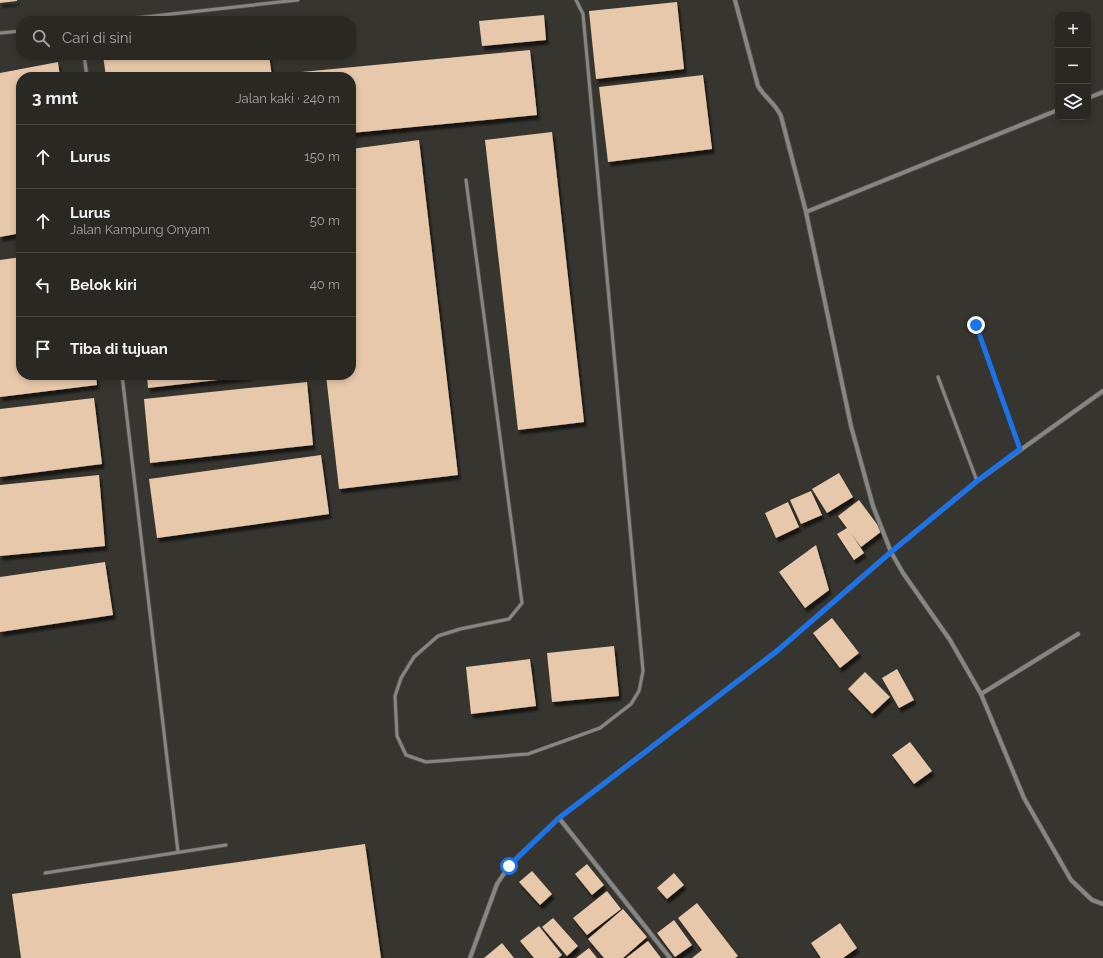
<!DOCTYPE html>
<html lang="id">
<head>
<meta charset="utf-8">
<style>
  :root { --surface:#292823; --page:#31302b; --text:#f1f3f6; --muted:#a5a6a6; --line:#454441 }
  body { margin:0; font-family:Raleway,sans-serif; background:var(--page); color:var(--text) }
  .controls { position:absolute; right:12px; top:12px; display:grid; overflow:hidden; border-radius:8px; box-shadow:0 2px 6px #0003 }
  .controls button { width:36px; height:36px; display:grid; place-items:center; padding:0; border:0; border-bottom:1px solid var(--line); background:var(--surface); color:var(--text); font:20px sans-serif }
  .stop { position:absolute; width:12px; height:12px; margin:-9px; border:3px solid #1a73e8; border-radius:50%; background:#fff }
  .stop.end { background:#1a73e8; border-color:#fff; box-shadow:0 1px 4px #0008 }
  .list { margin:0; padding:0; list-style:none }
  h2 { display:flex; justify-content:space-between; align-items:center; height:52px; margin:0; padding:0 16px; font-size:17px }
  h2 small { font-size:13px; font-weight:400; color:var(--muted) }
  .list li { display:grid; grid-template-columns:26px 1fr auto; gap:12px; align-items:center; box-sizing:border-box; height:64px; padding:0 16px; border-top:1px solid var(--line) }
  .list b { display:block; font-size:15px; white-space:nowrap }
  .list p { margin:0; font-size:13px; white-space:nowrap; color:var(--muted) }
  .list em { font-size:13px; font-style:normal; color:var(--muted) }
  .icon { flex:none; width:22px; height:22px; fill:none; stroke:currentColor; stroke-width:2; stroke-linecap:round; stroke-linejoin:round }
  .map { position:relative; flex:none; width:1103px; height:958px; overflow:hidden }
  .search { position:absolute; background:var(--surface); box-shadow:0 2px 6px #0003; left:16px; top:16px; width:340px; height:44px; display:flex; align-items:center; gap:10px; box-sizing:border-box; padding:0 14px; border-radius:16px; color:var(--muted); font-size:15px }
  .panel { position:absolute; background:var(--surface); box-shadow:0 2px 6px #0003; left:16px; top:72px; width:340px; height:308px; border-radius:16px }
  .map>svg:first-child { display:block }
  .building { fill:#e8c8aa; filter:url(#shadow) }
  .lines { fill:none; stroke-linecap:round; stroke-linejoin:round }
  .service-casing { stroke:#53514c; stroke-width:4.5 }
  .minor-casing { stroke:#53514c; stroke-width:5.5 }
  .service { stroke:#868784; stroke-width:3 }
  .minor { stroke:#868784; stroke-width:4 }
  .route { stroke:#1a73e8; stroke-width:5 }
</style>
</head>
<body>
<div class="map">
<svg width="1103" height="958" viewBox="0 0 1103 958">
  <defs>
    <filter id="shadow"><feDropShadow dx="2.5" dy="4.5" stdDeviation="1" flood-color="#0009"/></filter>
  </defs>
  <rect width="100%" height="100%" fill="#37352f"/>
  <g class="building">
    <path d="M0 0H17V1L0 3Z"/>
    <path d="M677 2 684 69 596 79 589 11Z"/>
    <path d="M544 15 546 40 482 46 479 21Z"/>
    <path d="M530 50 537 115 351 133V77H291V73Z"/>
    <path d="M103 55H269L272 77H106Z"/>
    <path d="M58 62 60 77H21V233L0 237V73Z"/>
    <path d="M703 75 712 149 608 162 599 87Z"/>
    <path d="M552 132 584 422 518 430 485 140Z"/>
    <path d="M419 140 458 475 339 489 326 375H351V149Z"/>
    <path d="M21 257V375H96L97 385 0 397V260Z"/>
    <path d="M147 375H252V376L148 388Z"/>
    <path d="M307 382 313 445 150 463 144 399Z"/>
    <path d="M94 398 102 464 0 477V409Z"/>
    <path d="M321 455 329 514 157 538 149 479Z"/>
    <path d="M839 473 853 497 827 513 812 489Z"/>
    <path d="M99 475 105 546 0 556V485Z"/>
    <path d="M811 491 822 515 801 524 790 500Z"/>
    <path d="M859 500 882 531 861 547 851 533 864 553 854 560 837 534 847 528 838 516Z"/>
    <path d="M788 502 799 527 776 538 765 513Z"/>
    <path d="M816 545 829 590 805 608 779 572Z"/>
    <path d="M105 562 113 615 0 632V577Z"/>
    <path d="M832 618 859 653 840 668 813 633Z"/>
    <path d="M614 646 619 696 552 702 547 653Z"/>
    <path d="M530 659 536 706 471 714 466 667Z"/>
    <path d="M897 669 914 700 899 708 882 678Z"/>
    <path d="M865 672 890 697 872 714 848 689Z"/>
    <path d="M910 742 932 771 914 784 892 755Z"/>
    <path d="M365 844 381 958H21L12 894Z"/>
    <path d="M587 864 604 885 592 895 575 874Z"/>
    <path d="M532 871 552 894 540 905 519 882Z"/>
    <path d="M674 873 684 885 667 899 657 888Z"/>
    <path d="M607 891 621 909 587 935 573 918Z"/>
    <path d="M697 903 738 956 735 958H692L702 950 678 918Z"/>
    <path d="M623 909 647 937 623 958H604L588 939Z"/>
    <path d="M553 918 578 946 567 956 542 927Z"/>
    <path d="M674 920 692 945 675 957 657 933Z"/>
    <path d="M840 923 857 948 843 958H821L811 943Z"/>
    <path d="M539 926 562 955 558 958H534L520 941Z"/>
    <path d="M648 941 661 958H626Z"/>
    <path d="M502 943 514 958H484Z"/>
    <path d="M589 948 597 958H576Z"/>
  </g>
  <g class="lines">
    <defs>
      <g id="service">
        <path d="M108 21 298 0"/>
        <path d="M0 33 21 31"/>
        <path d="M84 55 87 77"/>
        <path d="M466 180 522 603 509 619 460 629 438 636 414 657 401 678 395 696 397 736 406 755 426 762 528 754 600 728 631 704 639 691 643 671 583 14 576 0"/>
        <path d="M976 325 1020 449"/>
        <path d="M122 375 178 852"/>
        <path d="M938 377 977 481"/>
        <path d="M45 873 226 845"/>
      </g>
      <g id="minor">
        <path d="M735 0 758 86C765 98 775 103 781 116L806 212 851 426 873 506 891 552 903 573 950 640 981 694 1024 798 1071 880 1092 900 1103 904"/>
        <path d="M1088 98 1103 92"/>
        <path d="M806 212 1058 110"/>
        <path d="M981 694 1078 634"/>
        <path d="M559 818 670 958"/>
        <path d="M470 958 497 884 509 866 521 854 559 818 777 651 891 552 977 481 1103 391"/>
      </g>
    </defs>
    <use href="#service" class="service-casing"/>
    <use href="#minor" class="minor-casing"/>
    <use href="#service" class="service"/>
    <use href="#minor" class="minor"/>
  </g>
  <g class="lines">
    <path class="route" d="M509 866 559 818 777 651 891 552 977 481 1020 449 976 325"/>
  </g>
</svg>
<div class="controls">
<button>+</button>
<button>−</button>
<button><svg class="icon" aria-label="layers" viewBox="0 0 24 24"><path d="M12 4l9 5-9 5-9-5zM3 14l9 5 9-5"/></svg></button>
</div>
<div class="stop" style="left:509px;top:866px"></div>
<div class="stop end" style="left:976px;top:325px"></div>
<div class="search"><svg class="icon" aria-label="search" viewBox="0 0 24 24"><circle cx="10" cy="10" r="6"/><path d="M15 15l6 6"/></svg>Cari di sini</div>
<section class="panel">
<h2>3 mnt<small>Jalan kaki · 240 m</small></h2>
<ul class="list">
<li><svg class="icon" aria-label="ahead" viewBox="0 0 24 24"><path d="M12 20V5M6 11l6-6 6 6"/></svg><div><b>Lurus</b></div><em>150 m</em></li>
<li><svg class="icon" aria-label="ahead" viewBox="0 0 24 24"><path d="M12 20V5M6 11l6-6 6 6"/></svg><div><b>Lurus</b><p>Jalan Kampung Onyam</p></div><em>50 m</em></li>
<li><svg class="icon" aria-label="left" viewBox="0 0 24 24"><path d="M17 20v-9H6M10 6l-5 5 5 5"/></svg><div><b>Belok kiri</b></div><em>40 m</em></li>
<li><svg class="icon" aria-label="arrive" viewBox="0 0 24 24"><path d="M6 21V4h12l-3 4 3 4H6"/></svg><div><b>Tiba di tujuan</b></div></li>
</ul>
</section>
</div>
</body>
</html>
